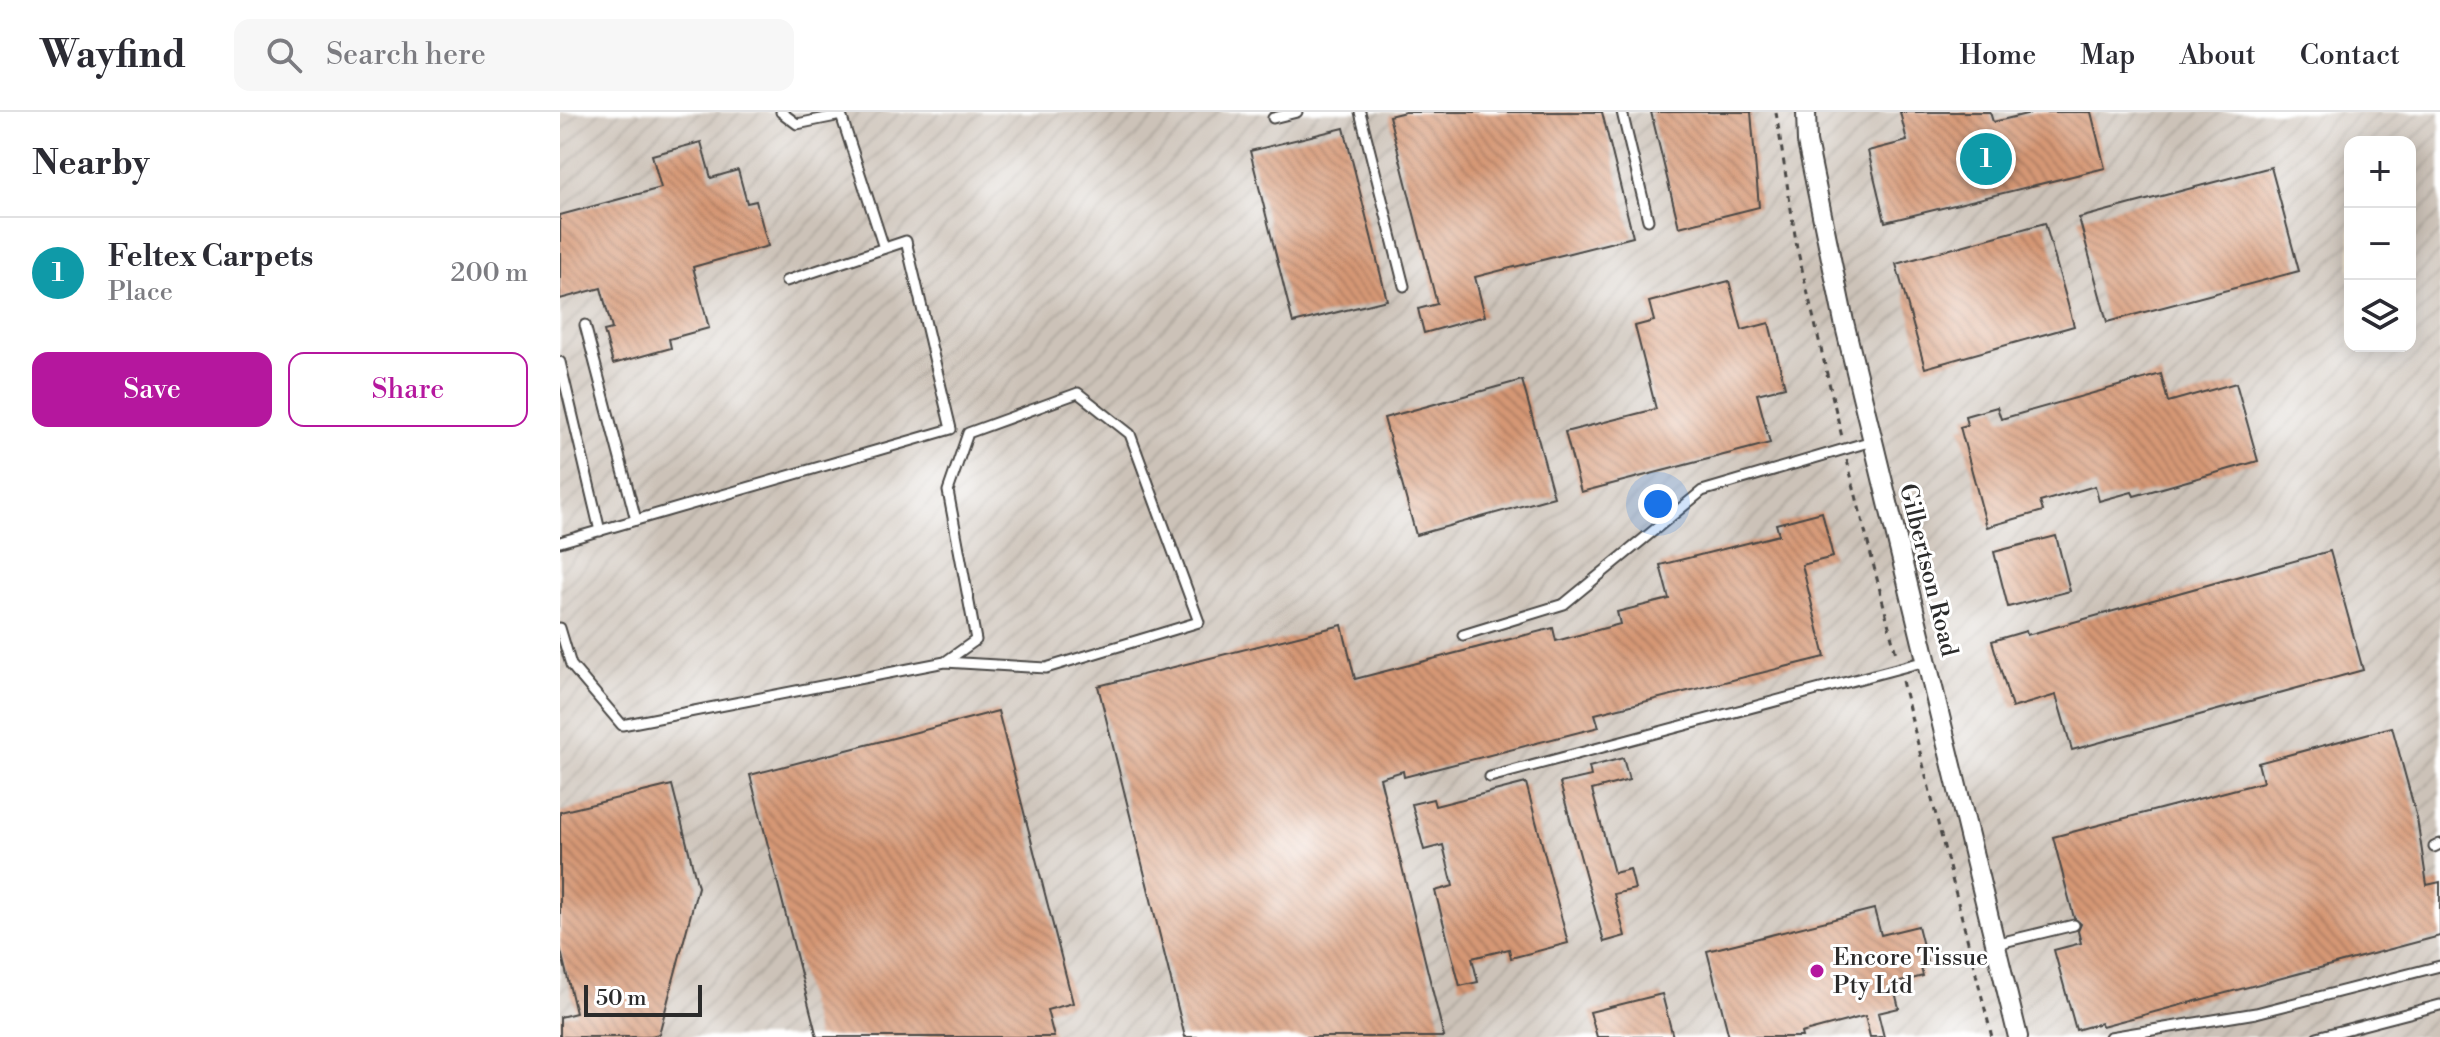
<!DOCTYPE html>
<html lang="en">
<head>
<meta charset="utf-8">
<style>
  :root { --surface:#fff; --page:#f7f7f7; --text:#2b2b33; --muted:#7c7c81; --line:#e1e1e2; --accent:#b5179e }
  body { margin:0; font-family:"Libre Bodoni",serif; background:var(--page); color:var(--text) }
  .controls { position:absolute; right:24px; top:24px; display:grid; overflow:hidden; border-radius:16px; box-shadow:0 4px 20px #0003 }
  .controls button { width:72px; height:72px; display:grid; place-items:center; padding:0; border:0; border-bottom:2px solid var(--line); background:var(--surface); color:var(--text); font:40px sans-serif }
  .scale { position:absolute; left:24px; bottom:20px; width:118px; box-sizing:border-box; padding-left:8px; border:4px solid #2b2b2b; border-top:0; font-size:22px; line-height:28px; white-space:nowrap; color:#2b2b2b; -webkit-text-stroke:6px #fff; paint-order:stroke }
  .you { position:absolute; left:1098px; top:392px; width:28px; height:28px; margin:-20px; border:6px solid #fff; border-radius:50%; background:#1a73e8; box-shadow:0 0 0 12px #1a73e833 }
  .badge { display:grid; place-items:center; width:52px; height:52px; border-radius:50%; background:var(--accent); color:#fff; font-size:26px; font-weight:700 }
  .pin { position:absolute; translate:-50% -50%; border:4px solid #fff; box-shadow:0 2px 8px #0006 }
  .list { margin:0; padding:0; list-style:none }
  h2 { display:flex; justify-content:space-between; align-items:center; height:104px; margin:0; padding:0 32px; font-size:34px }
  h2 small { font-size:26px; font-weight:400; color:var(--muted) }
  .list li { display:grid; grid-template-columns:52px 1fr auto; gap:24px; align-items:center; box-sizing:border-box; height:112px; padding:0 32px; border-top:2px solid var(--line) }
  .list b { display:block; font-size:30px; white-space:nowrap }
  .list p { margin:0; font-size:26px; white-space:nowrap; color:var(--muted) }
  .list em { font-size:26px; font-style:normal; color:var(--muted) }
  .actions { display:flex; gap:16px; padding:24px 32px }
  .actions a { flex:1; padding:18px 0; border:2px solid var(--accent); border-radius:16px; text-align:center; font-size:28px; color:var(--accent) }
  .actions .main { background:var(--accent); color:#fff }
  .icon { flex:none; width:44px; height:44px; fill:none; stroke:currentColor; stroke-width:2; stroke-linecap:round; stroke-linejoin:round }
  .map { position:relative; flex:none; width:1880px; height:925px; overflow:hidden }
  header { display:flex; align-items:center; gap:48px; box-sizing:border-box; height:112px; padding:0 40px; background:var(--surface); border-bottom:2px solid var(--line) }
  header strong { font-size:38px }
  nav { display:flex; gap:44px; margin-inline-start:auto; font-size:28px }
  .search { width:560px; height:72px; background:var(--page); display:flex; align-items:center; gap:20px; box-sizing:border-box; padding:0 28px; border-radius:16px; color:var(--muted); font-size:30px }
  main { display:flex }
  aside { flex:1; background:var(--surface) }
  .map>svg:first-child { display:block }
  .industrial { fill:url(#industrial-furrows); fill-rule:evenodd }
  .building { fill:url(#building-back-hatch) }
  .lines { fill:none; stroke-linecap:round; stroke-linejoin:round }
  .lane-casing { stroke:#494744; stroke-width:13 }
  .street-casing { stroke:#494744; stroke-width:22 }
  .path { stroke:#494744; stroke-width:3; stroke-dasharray:6 6; stroke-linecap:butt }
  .lane { stroke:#fff; stroke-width:9 }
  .street { stroke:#fff; stroke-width:18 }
  .poi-dot { fill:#b5179e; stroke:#fff; stroke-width:3 }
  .labels { text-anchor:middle; stroke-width:6; stroke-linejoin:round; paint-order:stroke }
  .street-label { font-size:24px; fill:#2b2b2b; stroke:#fff }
  .poi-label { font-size:24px; fill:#2b2b2b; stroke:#fff; text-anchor:start }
</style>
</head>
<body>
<header>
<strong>Wayfind</strong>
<div class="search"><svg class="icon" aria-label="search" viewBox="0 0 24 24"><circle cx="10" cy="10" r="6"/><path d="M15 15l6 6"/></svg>Search here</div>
<nav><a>Home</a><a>Map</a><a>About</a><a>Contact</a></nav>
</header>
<main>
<aside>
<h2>Nearby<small></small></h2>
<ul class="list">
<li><span class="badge" style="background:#0f9aa8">1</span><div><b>Feltex Carpets</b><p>Place</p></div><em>200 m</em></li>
</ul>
<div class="actions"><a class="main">Save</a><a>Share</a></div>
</aside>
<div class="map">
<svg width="1880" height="925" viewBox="0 0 1880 925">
  <defs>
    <pattern id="industrial-furrows" width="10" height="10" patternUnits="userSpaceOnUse" patternTransform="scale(2)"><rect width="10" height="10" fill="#ccc2b8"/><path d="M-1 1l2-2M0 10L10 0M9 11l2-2" fill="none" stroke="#afa79e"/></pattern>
    <pattern id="building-back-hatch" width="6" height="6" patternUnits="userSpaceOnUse" patternTransform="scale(2)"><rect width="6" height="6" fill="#d59775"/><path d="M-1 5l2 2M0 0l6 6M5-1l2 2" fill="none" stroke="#ad7b60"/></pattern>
  </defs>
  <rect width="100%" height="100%" fill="#fff"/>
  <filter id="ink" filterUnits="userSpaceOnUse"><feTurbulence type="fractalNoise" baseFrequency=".0125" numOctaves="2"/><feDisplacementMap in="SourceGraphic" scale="16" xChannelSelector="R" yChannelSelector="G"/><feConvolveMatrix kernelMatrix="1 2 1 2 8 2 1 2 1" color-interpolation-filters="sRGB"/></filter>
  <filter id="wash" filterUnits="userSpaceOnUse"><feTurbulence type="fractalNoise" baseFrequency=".006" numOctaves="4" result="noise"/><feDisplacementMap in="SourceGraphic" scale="32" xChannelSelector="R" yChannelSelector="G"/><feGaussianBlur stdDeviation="1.8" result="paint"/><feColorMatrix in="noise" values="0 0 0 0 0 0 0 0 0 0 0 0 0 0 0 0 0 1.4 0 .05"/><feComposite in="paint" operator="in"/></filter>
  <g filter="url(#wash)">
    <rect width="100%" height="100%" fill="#f5e8d1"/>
    <path class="industrial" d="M0 0H1880V925H0ZM1790 30H1850V234H1790Z"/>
    <g id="blocks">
      <g class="building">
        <path d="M845 0H1042L1073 125 915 165 925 204 864 221 858 197 877 192 829 4Z"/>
        <path d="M1091 0H1191L1199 95 1119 115Z"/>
        <path d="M1340 0H1430L1433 10 1475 0H1531L1545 56 1325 110 1308 39 1347 29Z"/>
        <path d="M784 16 827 188 733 211 690 39Z"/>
        <path d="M141 30 151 66 178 58 187 91 196 89 208 134 133 155 149 216 109 227 111 236 53 252 44 219 52 217 41 176 0 187V103L101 76 92 43Z"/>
        <path d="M1711 55 1739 159 1547 210 1519 106Z"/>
        <path d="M1485 111 1514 214 1365 256 1336 152Z"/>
        <path d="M1169 169 1182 218 1209 211 1225 275 1197 282 1210 331 1021 380 1005 320 1096 297 1075 214 1094 209 1089 190Z"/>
        <path d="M1601 262 1608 290 1676 271 1698 349 1574 384 1572 380 1539 389 1535 374 1480 390 1483 399 1427 415 1400 315 1407 313 1405 304 1437 295 1441 307Z"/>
        <path d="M962 268 994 385 856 423 824 306Z"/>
        <path d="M1262 400 1273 445 1242 453 1265 545 1035 602 1039 615 844 665 843 659 820 666 884 925H625L538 574 782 513 795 567 993 516 996 529 1060 512 1057 500 1109 487 1100 453 1219 423 1216 412Z"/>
        <path d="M1496 424 1510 479 1448 495 1434 440Z"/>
        <path d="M1770 439 1803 558 1512 638 1496 583 1452 596 1432 529 1466 519 1467 523Z"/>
        <path d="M438 599 513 891 487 898 494 925H257L190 663Z"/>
        <path d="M1832 615 1857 706 1867 773 1880 770V824L1542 914 1541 911 1516 918 1494 838 1521 831 1518 819 1521 812 1514 806 1493 725 1703 670 1698 651Z"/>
        <path d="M1063 646 1069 668 1032 678 1054 761 1070 757 1075 777 1054 782 1065 824 1044 830 1000 671 1031 664 1029 655Z"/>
        <path d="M966 671 1008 831 951 846 949 837 912 846 918 870 900 874 875 779 893 774 883 733 864 738 852 692 873 687 875 694Z"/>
        <path d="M112 673 138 775 99 922 86 925H0V905L16 901 0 835V700Z"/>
        <path d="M1314 797 1321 823 1358 814 1368 854 1361 856 1363 864 1333 872 1339 896 1318 901 1324 925H1310L1305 904 1241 921 1242 925H1169L1147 839Z"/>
        <path d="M1102 882 1113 925H1037L1030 900Z"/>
      </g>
    </g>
  </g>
  <g filter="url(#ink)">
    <use href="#blocks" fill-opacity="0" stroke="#494744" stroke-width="2"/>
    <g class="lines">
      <defs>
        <g id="lane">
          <path d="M221 0 237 12 281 3 324 136"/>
          <path d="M800 0 844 174"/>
          <path d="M1062 0 1088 108"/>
          <path d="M713 6 737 0"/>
          <path d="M25 213 76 408"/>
          <path d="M0 250 40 419"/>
          <path d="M0 430 391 317 346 129 226 169"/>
          <path d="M0 516 11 553 62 613 385 550 486 556 639 510 570 322 518 281 408 321 388 379 416 528 385 550"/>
          <path d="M903 523 1004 492 1142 379 1312 329"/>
          <path d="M930 665 1366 549"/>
          <path d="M1874 735 1880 732"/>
          <path d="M1435 832 1514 813"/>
          <path d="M1550 925 1696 901 1880 854"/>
          <path d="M1757 925 1880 893"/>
        </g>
        <path id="street" d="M1246 0 1247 30 1284 210 1458 925"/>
      </defs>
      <use href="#lane" class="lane-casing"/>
      <use href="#street" class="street-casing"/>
      <g class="path">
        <path d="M1216 0 1237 136 1282 325"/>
        <path d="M1287 348 1337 546"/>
        <path d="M1342 569 1432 925"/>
      </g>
      <use href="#lane" class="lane"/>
      <use href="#street" class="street"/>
    </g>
  </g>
  <circle class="poi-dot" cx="1257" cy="859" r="8"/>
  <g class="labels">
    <g class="street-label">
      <text transform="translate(1369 458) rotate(76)" y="8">Gilbertson Road</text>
    </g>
    <g class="poi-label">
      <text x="1273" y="853">Encore Tissue<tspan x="1273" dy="28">Pty Ltd</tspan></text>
    </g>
  </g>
</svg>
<div class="controls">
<button>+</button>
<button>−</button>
<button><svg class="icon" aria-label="layers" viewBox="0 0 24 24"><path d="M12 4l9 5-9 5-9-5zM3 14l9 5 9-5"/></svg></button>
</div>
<div class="scale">50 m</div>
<div class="you"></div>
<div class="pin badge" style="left:1426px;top:47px;background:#0f9aa8">1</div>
</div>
</main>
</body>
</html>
